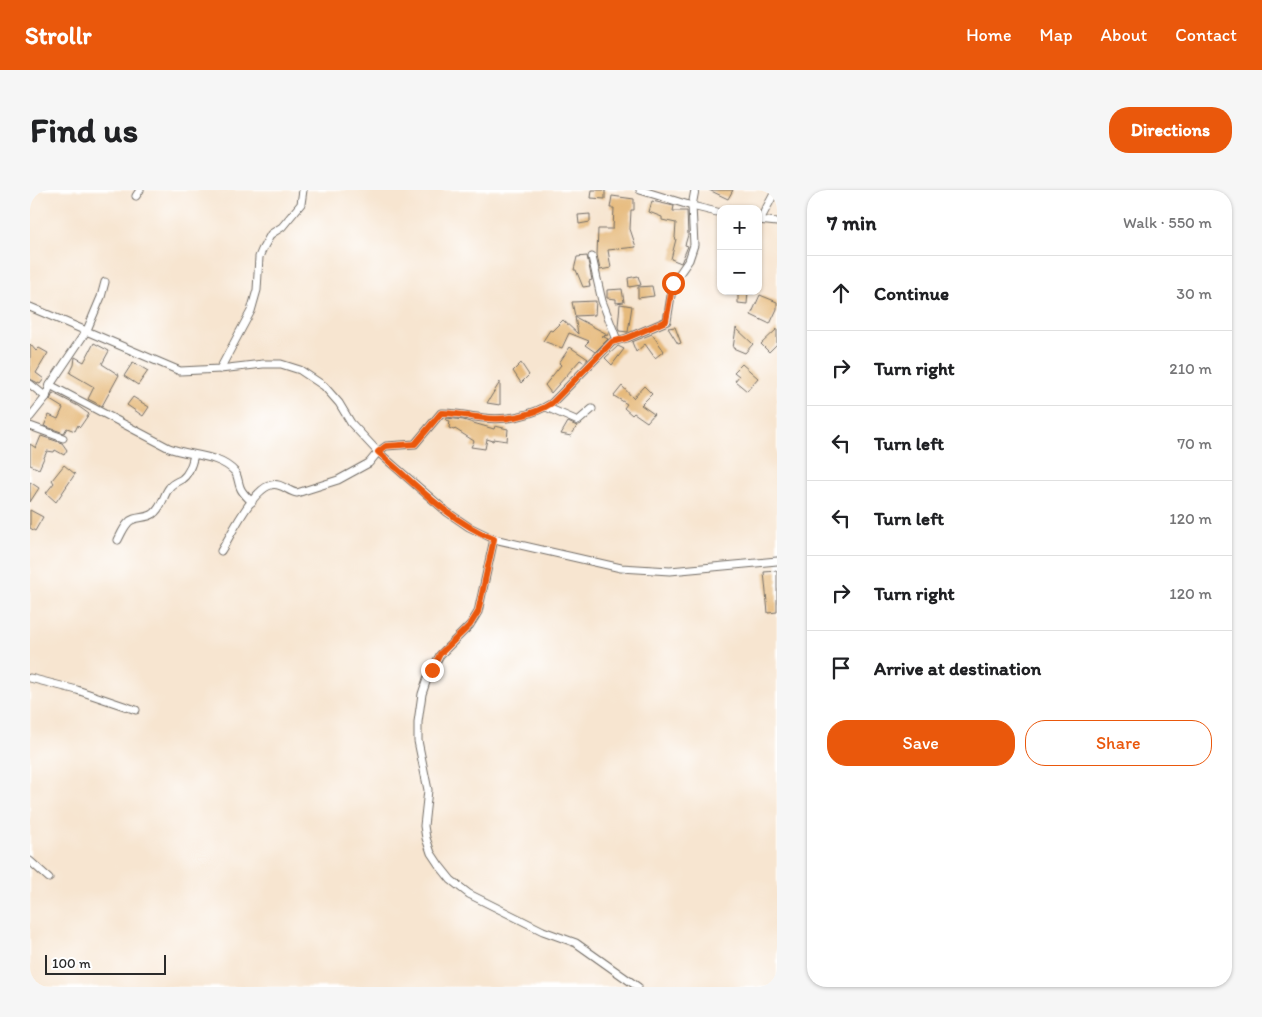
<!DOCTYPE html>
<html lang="en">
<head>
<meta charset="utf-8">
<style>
  :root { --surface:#fff; --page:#f6f6f6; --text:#202124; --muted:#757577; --line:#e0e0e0; --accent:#ea580c }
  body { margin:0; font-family:Itim,sans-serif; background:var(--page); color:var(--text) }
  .controls { position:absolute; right:15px; top:15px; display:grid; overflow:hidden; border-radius:10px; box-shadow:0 1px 4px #0004 }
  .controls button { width:45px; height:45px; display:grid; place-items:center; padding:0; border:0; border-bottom:1px solid var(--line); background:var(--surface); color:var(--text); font:25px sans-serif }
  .scale { position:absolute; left:15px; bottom:12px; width:121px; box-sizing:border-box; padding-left:5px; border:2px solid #2b2b2b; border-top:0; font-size:14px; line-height:18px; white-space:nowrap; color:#2b2b2b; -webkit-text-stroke:4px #fff; paint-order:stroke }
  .stop { position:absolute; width:15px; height:15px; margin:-11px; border:4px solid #ea580c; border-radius:50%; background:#fff }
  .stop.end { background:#ea580c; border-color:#fff; box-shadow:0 1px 5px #0008 }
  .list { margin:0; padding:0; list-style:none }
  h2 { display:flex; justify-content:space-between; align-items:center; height:65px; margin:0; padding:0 20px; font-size:21px }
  h2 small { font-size:16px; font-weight:400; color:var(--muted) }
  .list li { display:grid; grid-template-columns:32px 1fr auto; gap:15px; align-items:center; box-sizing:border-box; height:75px; padding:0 20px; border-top:1px solid var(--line) }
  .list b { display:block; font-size:19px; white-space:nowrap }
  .list em { font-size:16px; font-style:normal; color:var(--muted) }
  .actions { display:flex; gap:10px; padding:15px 20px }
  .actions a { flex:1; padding:11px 0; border:1px solid var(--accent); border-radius:20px; text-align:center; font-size:18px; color:var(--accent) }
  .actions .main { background:var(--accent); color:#fff }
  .icon { flex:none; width:28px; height:28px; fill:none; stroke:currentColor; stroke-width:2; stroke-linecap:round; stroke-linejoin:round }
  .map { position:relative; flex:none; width:747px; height:797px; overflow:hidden; border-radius:20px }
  header { display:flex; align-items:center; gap:30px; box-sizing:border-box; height:70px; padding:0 25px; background:var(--accent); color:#fff }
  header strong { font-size:24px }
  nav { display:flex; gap:28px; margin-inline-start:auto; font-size:18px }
  .intro { display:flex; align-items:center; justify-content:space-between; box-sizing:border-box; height:120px; padding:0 30px }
  h1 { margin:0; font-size:35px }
  .button { padding:12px 22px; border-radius:20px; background:var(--accent); color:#fff; font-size:18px; font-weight:700 }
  main { display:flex; gap:30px; padding:0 30px }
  aside { flex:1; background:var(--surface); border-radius:20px; box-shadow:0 1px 4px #0004 }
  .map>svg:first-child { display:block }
  .building { fill:#e6ba7c }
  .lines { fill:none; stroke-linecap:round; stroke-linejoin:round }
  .street-casing { stroke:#726c65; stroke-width:9 }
  .street { stroke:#fff; stroke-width:7 }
  .route { stroke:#ea580c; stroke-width:6 }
</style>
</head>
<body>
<header>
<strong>Strollr</strong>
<nav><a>Home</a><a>Map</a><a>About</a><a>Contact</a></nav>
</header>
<div class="intro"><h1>Find us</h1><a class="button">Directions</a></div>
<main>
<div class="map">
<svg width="747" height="797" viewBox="0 0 747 797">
  <rect width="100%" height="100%" fill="#fff"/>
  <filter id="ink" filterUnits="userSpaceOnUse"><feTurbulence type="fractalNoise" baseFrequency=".02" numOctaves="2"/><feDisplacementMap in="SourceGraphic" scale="10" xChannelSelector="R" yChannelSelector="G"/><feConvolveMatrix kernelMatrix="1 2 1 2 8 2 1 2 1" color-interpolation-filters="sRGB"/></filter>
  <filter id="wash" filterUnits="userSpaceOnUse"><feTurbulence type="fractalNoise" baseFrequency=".0096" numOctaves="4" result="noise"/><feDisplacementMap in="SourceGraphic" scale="20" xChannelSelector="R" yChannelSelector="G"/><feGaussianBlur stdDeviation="1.12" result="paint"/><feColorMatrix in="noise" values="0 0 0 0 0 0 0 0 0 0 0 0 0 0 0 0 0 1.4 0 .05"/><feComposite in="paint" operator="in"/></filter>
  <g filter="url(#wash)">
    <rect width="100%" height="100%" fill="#f7e5d0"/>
    <g id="blocks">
      <g class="building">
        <path d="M562 0H575V9L561 8Z"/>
        <path d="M679 0H703L698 9Z"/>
        <path d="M582 6 604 9V20H601L600 39 606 57 578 60 581 78 570 80 567 65 568 39H583L584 18H580Z"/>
        <path d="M622 11 644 16 643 21H657L658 45 655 55 658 56 651 73 641 69 646 49 645 48 646 33 632 30V27L619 22Z"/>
        <path d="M560 24V32L549 34 548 25Z"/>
        <path d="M557 66 562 90 559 91 560 96 553 97 546 80H544L547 67Z"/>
        <path d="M608 86 611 95 599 97 598 88Z"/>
        <path d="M622 96 624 106 608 108V97Z"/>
        <path d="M592 99 594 112 586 113V109L577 108V100Z"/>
        <path d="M708 101H718L717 114 708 113Z"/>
        <path d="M730 105 747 112V119L740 134 721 125Z"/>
        <path d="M566 111 565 125 545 126 542 112Z"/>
        <path d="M590 114 602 116 598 142 589 141 588 137Z"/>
        <path d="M545 127 579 145 572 146 578 149 565 162 555 155 559 151 539 143 532 158 513 151 520 140 522 141 533 130 548 144Z"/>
        <path d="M645 137 651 153 648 154 638 138Z"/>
        <path d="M706 138 723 154 715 163 703 158Z"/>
        <path d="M747 139V154L739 162 731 154Z"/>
        <path d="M622 144 634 161 625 168 615 154 606 162 602 152Z"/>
        <path d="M64 153 79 161 72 174 89 185 72 216 58 209 64 197 40 183 44 175 45 167 54 172Z"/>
        <path d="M0 154 6 161 9 158 18 163 6 183 14 189 10 194 0 189Z"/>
        <path d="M588 156 594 159 582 175 575 168Z"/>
        <path d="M540 157 558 169 554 172 550 170 521 203 515 195 531 175 529 173Z"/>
        <path d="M103 172 118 181 108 195 94 186Z"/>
        <path d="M491 173 499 185 491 193 483 181Z"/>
        <path d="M712 174 728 188 717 201 705 191 709 186 704 182Z"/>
        <path d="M470 192V215L457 213Z"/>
        <path d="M592 196 603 208 614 196 622 204 611 215 624 224 617 232 604 223 602 225 594 218 597 214 584 206Z"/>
        <path d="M23 203 48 216 59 224 50 237 48 235 45 241 37 238 34 243 14 236 19 225 28 229 33 218 20 210Z"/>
        <path d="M103 207 119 217 113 226 97 215Z"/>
        <path d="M417 228 433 230 464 239 465 236 478 239 477 251 464 249 463 251 457 249 455 259 441 257 444 251 425 239 424 240 419 238 420 231 416 230Z"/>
        <path d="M538 232 547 236 541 246 531 244Z"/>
        <path d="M11 246 32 253 37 260 34 265 25 260 24 262 17 261 9 279 0 275V254L6 258Z"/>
        <path d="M34 275 45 284 26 312 16 303 24 293 22 290Z"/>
        <path d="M0 292 9 298 0 312Z"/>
        <path d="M0 320 13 327 5 341 0 338Z"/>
        <path d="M747 381V422L738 423 734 382Z"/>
      </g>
    </g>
  </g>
  <g filter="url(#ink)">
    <use href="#blocks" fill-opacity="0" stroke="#726c65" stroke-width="1"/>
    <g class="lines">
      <defs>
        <g id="street">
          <path d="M610 0 662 16 691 23"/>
          <path d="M106 6 110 0"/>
          <path d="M728 30 747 32"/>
          <path d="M730 30 746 0"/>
          <path d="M562 67 572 111 587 150"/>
          <path d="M0 117 150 181 190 179 233 174H251L270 180 294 196 309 213 321 233 348 262 417 322 439 337 464 349 591 378 640 381 747 371"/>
          <path d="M190 179 221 121 227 100 229 67 232 60 241 44 252 37 271 14 273 0"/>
          <path d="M0 194 16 207"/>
          <path d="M20 195 139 258C160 266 189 264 205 282 208 286 208 292 210 297 212 303 217 307 222 312"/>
          <path d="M516 217 548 231 562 219"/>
          <path d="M0 227 16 207 20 195 57 140 71 107 75 92"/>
          <path d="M0 236 33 248"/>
          <path d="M464 349 448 422 440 435 410 465 397 489 392 504 388 532V551L398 600 394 636 396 648 401 663 409 675 421 690 439 704 513 741 546 753 608 797"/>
          <path d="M88 350C91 344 94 337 98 333 103 326 116 329 123 324 132 318 133 306 139 298 142 293 147 292 152 289 159 284 162 274 164 265"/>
          <path d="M191 361C201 345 222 300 241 295 251 292 258 302 267 303L308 290 339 273 348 262 356 256 385 254 411 223C425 222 440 227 454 228 476 231 503 225 522 213L582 152 597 148 637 131 643 93 659 70 664 55 662 16 665 0"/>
          <path d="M0 488 47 500 106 520"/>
          <path d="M0 671 19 688"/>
        </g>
      </defs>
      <use href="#street" class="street-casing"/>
      <use href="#street" class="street"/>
    </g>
  </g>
  <g class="lines" filter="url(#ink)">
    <path class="route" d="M402 480 410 464 440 435 448 422 464 349C419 331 384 293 348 262L356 256 385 254 411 223C425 222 440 227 454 228 476 231 504 225 522 213L582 152 597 148 636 131 643 93"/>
  </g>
</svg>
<div class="controls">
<button>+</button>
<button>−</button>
</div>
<div class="scale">100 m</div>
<div class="stop" style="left:643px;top:93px"></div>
<div class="stop end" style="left:402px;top:480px"></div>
</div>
<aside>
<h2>7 min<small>Walk · 550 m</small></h2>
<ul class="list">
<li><svg class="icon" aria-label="ahead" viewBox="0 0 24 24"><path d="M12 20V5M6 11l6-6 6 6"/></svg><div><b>Continue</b></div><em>30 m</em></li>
<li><svg class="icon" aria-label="right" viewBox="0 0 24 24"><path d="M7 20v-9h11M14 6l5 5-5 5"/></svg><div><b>Turn right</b></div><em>210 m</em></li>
<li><svg class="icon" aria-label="left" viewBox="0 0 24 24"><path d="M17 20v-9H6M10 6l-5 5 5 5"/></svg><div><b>Turn left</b></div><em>70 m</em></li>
<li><svg class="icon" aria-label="left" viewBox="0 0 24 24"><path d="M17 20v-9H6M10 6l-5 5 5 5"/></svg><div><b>Turn left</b></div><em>120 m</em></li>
<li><svg class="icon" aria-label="right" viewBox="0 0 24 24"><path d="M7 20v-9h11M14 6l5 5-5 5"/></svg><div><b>Turn right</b></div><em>120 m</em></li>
<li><svg class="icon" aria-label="arrive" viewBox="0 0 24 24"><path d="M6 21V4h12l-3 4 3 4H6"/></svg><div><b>Arrive at destination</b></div></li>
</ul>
<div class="actions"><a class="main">Save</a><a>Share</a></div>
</aside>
</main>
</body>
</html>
